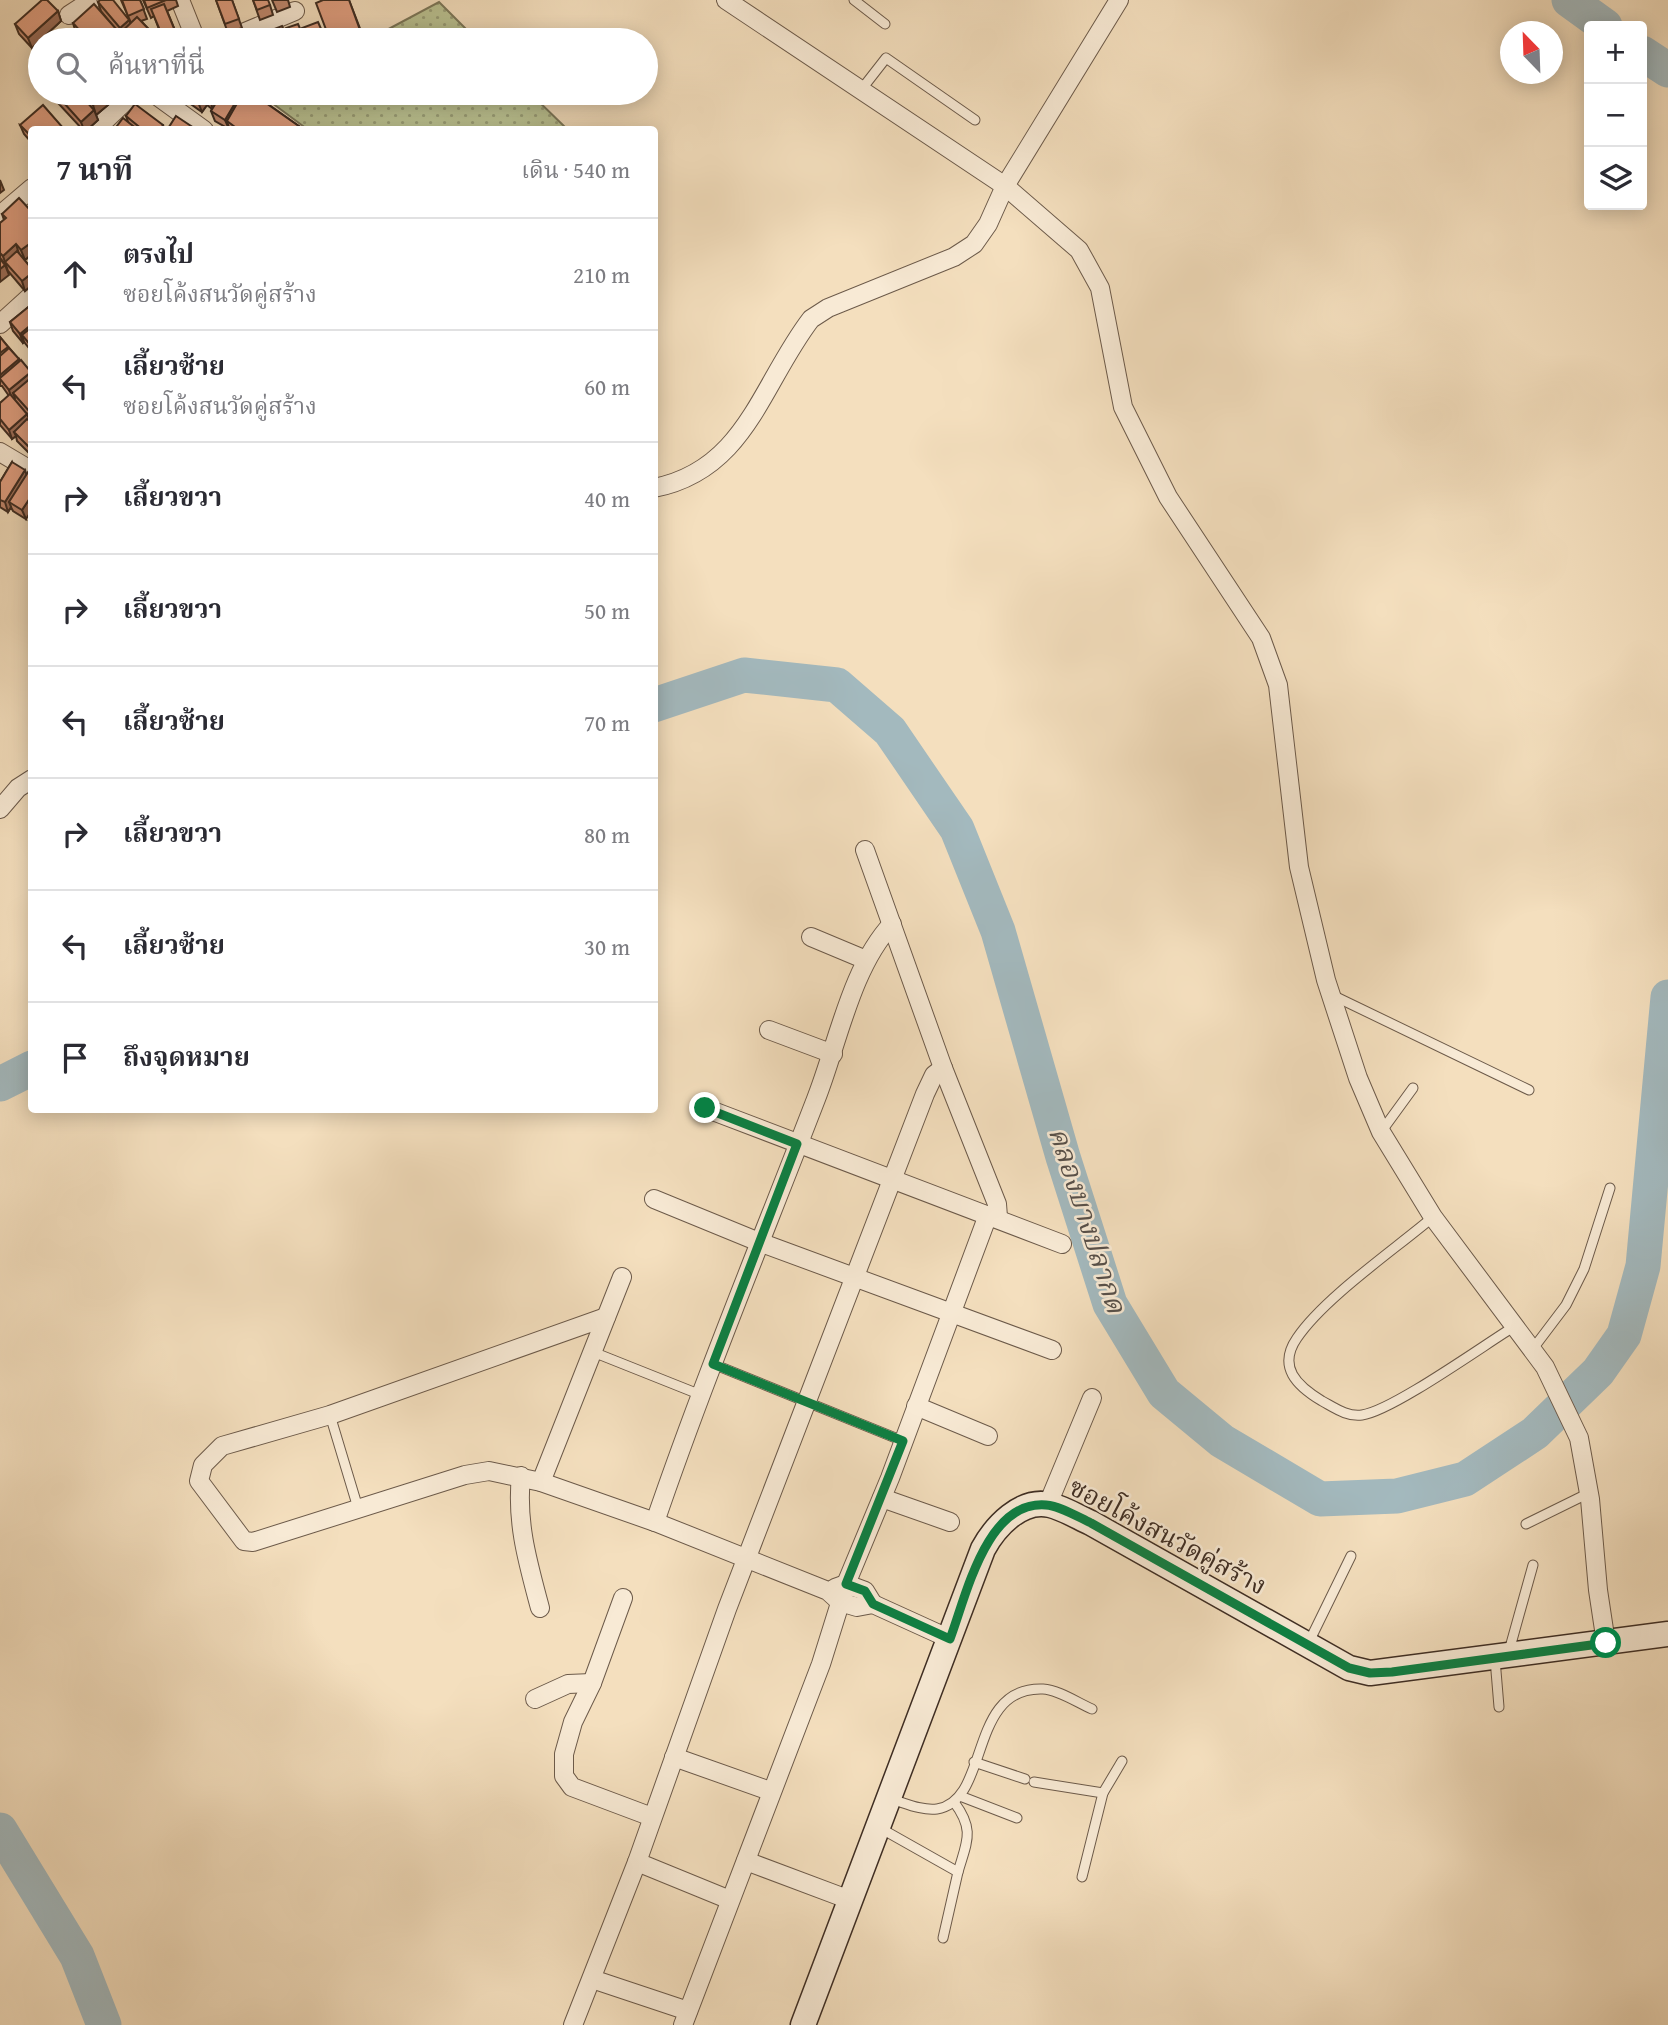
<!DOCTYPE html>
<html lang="th">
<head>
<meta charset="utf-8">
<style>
  :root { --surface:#fff; --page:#f7f7f7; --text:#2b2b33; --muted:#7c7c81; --line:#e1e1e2 }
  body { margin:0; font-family:"Gentium Book Plus","Noto Serif Thai",serif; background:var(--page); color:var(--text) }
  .controls { position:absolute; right:21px; top:21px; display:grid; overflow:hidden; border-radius:7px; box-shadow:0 4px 18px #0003 }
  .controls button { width:63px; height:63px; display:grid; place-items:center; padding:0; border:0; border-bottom:2px solid var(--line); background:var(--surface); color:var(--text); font:35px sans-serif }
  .compass { position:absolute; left:1500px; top:21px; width:63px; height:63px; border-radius:50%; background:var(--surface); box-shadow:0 4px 18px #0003; rotate:337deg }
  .stop { position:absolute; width:21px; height:21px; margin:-16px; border:5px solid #0b8043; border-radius:50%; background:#fff }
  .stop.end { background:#0b8043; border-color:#fff; box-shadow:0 2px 7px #0008 }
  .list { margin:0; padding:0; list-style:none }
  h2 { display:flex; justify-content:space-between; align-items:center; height:91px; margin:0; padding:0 28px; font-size:30px }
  h2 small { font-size:23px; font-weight:400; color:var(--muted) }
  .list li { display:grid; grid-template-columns:46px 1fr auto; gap:21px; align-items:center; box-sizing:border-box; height:112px; padding:0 28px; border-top:2px solid var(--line) }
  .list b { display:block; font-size:26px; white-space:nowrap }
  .list p { margin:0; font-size:23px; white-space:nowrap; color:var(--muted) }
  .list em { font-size:23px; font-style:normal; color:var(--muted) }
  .icon { flex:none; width:38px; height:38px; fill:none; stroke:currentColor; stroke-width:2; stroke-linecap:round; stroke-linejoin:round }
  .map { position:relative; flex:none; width:1668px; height:2025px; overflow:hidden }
  .search { position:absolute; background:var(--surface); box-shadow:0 4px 18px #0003; left:28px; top:28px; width:630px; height:77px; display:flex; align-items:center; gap:18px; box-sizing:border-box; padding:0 24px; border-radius:38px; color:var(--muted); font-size:26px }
  .panel { position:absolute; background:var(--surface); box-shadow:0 4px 18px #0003; left:28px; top:126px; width:630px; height:987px; border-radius:7px }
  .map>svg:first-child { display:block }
  .grass { fill:url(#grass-dots); stroke:#7c785a; stroke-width:2 }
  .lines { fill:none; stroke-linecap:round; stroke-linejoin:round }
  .river { stroke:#a3b9be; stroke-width:35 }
  .lane-casing { stroke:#6c5a4a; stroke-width:11 }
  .street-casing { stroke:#6c5a4a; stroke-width:20 }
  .secondary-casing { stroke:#3e2d23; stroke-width:27 }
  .lane { stroke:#f8ead5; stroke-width:9 }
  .street { stroke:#f8ead5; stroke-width:18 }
  .secondary { stroke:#f8ead5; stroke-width:24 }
  .wall { fill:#c1896f; stroke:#3e2d23; stroke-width:2 }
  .shaded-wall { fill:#9d6f5a; stroke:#3e2d23; stroke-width:2 }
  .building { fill:#e09f81; stroke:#3e2d23; stroke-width:2 }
  .route { stroke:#0b8043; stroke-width:9 }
  .labels { text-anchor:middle; stroke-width:5; stroke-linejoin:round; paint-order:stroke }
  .street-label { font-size:26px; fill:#3e2d23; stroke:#f8ead5 }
  .water-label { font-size:28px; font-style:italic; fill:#57504a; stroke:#f8ead5 }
</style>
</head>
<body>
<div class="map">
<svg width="1668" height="2025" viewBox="0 0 1668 2025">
  <defs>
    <pattern id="grass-dots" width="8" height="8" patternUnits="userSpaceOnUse" patternTransform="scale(1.75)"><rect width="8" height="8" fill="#bac292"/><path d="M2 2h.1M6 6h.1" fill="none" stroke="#999e77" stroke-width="1.8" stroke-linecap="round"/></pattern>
  </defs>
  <rect width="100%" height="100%" fill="#f4dfbe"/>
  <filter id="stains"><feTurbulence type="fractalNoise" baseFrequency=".00286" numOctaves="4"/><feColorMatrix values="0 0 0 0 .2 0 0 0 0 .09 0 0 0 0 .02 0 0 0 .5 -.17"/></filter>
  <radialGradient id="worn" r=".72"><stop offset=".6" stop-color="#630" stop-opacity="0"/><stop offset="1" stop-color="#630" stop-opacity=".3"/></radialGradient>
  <g class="grass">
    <path d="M439 2 477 40H368Z"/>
    <path d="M272 93H530L567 129H307L264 97Z"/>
  </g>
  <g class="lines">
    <g class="river">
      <path d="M1569 0 1605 26"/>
      <path d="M1642 53 1668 70"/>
      <path d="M654 705 744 675 837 685 890 731 957 829 998 931 1063 1157 1110 1304 1164 1393 1222 1441 1320 1499 1397 1496 1465 1479 1535 1433 1598 1372 1624 1335 1643 1266 1668 997"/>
      <path d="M0 1084 32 1068"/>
      <path d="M0 1830 77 1956 104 2025"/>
    </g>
    <defs>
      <g id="lane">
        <path d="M854 0 885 24"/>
        <path d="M861 90 886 58 975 120"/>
        <path d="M1332 995 1529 1090"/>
        <path d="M1381 1132 1413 1088"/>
        <path d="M1433 1217C1394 1250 1324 1298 1297 1338 1277 1367 1297 1386 1322 1401 1335 1408 1347 1417 1362 1415 1392 1411 1484 1345 1515 1326"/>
        <path d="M1532 1350 1566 1305 1584 1269 1610 1188"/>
        <path d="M593 1352 701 1395"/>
        <path d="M713 1364 903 1441"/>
        <path d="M330 1415 358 1508"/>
        <path d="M1526 1524 1589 1493"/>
        <path d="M1308 1644 1351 1556"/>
        <path d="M1509 1651 1533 1565"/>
        <path d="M1495 1659 1499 1707"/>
        <path d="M974 1762 1025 1779"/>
        <path d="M1034 1782 1103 1793 1122 1761"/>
        <path d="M960 1796 1017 1818"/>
        <path d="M891 1799C905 1803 922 1811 937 1809 991 1801 967 1686 1043 1689 1059 1690 1078 1703 1092 1709"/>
        <path d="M954 1802C975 1830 967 1841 958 1872"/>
        <path d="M880 1828 958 1872 943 1938"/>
        <path d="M1082 1877 1103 1793"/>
      </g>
      <g id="street">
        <path d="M180 0 196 40"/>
        <path d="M726 0 1005 186 1079 250 1100 288 1123 407 1168 497 1261 638 1278 685 1299 867 1326 980 1358 1078 1381 1132 1433 1217 1545 1367 1579 1438 1590 1499 1598 1590 1606 1643"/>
        <path d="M69 15 92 0"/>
        <path d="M226 40 295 11"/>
        <path d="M153 93 204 130"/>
        <path d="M95 130 134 93"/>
        <path d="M0 215 32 188"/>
        <path d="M0 324 32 295"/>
        <path d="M0 452 32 471"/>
        <path d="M654 488C746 470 761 384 811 319L828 308 954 257 974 244 988 224 1005 186 1119 0"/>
        <path d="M0 809 18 788 32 779"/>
        <path d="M865 850 943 1068 997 1204 998 1217"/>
        <path d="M811 937 866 960"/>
        <path d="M769 1030 833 1054"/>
        <path d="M705 1108 1062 1244"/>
        <path d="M654 1199 759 1242 1052 1350"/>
        <path d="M606 1317 330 1415 222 1446 203 1465 199 1481 244 1541 253 1542 465 1475 489 1471 541 1482 655 1522 828 1591 840 1602 857 1607 873 1604 950 1639"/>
        <path d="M916 1406 988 1436"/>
        <path d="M521 1476C516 1523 528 1563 540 1608"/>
        <path d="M541 1482 622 1277"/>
        <path d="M882 1498 950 1522"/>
        <path d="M1048 1504 1092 1398"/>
        <path d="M655 1522C704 1379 762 1239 816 1099 838 1043 851 968 892 924"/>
        <path d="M835 1588 846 1584 865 1591 873 1604"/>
        <path d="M623 1598 592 1683 573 1722 564 1754V1776L572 1787 652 1817"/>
        <path d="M535 1699 568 1684 592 1683"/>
        <path d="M674 1757 770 1791"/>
        <path d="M746 1861 850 1900"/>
        <path d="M637 1862 730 1900"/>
        <path d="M592 1979 688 2011"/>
        <path d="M573 2025 637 1862 727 1609 925 1094 934 1075 943 1068"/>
        <path d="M683 2025 821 1664 846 1584 890 1478 988 1215"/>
      </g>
      <path id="secondary" d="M803 2025 983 1549C995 1527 1021 1498 1050 1505 1063 1508 1078 1517 1091 1523L1349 1668 1370 1673 1668 1634"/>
    </defs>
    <use href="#lane" class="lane-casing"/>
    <use href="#street" class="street-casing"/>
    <use href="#secondary" class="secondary-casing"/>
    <use href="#lane" class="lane"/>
    <use href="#street" class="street"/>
    <use href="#secondary" class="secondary"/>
  </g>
  <g class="wall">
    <path d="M121 0H140L147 19 141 21 159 40H77L80 37 76 33 73 23 113 26 101 11 98 2 129 20 131 23Z"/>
    <path d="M143 0H176L178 6 167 11 179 40H163L154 16 151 18Z"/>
    <path d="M216 0H232L242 28 228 33Z"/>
    <path d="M253 0 270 5 273 15 260 20Z"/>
    <path d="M272 0H288L290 7 277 12Z"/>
    <path d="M349 0 364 39 361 40H330Z"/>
    <path d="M58 11 61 21 32 48 19 34 15 24Z"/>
    <path d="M55 93H103L108 105 96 115 95 113 98 120 87 130H83L58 103Z"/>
    <path d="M184 93H252L300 127 301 129 304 130H230L229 128V129L215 121 211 111 212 109 207 105 202 112 188 102Z"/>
    <path d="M126 116 163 125 165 130H114L128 122Z"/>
    <path d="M20 125 32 130V143L24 134Z"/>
    <path d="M32 212V254L25 260 19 254 32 269V285L25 291 8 271 6 265 0 258V223L4 220 2 214Z"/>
    <path d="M32 304V352L24 342 23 343 13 331 10 322Z"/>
    <path d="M0 337 20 361 32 373V419L28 416 32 423V456L17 441 16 436 12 439 0 425V403L9 396 2 386H0Z"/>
    <path d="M12 462 26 519 13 511 11 507 8 512 0 507V482Z"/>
  </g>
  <g class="shaded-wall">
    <path d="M58 11 61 21 32 48 28 38Z"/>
    <path d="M129 20 133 29 123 37 120 28Z"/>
    <path d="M117 30 121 39 120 40H106Z"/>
    <path d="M215 93H226L213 110 210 100Z"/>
    <path d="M241 93H246L227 121 229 128V129L225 120Z"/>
    <path d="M104 95 108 105 96 115 93 105Z"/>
    <path d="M203 96 207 105 202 112 198 102Z"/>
    <path d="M94 110 98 120 87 130H84L81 122Z"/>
    <path d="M0 180 4 190 0 193Z"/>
    <path d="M32 242V254L25 260 21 250Z"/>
    <path d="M16 244 19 254 5 262 3 256Z"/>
    <path d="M5 265 9 275 0 282V269Z"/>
    <path d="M32 273V285L25 291 22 281Z"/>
    <path d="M32 324V337L22 335 24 342 23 343 20 334Z"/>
    <path d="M19 359 23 369 0 379V375Z"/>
    <path d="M31 372 32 384 13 393 15 398 12 400 9 390Z"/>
    <path d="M27 414 31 423 14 432 16 436 12 439 9 430Z"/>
    <path d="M25 470 28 479 9 502 11 507 8 512 5 502Z"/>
    <path d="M32 495V510L26 519 22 510Z"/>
  </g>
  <g class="building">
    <path d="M42 0H47L58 11 28 38 15 24Z"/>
    <path d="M100 0H113L129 20 120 28 98 2Z"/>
    <path d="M122 0H140L144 9 128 16Z"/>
    <path d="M144 0H166L147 8Z"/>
    <path d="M216 0H232L239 19 225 24Z"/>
    <path d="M253 0H268L270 5 257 10Z"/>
    <path d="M323 0H349L360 30 333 40H330L316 3Z"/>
    <path d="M94 4 117 30 106 40H88L73 23Z"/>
    <path d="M164 4 178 38 172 40H164L151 9Z"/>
    <path d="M137 17 159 40H113Z"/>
    <path d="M318 22 326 40H307L302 28Z"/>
    <path d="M298 24 305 40H291L286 28Z"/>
    <path d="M282 26 288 40H272L269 31Z"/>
    <path d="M266 33 268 40H249Z"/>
    <path d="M81 36 85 40H77Z"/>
    <path d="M55 93H79L94 110 81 122Z"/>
    <path d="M82 93H103L104 95 93 105Z"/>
    <path d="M185 93H215L210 100 203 96 198 102Z"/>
    <path d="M222 93H241L225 120 211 111Z"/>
    <path d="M243 93H252L300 127 299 130H239L227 121Z"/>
    <path d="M135 104 163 125 160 130H143L126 116Z"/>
    <path d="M43 105 64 129 32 130V137L20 125Z"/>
    <path d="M176 116 197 130H167Z"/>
    <path d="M123 118 138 130H114Z"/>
    <path d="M19 198 32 212V242L21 250 16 244 3 256 0 253V223L6 218 2 214Z"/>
    <path d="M17 251 32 269V273L22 281 5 262Z"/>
    <path d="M0 259 5 265 0 269Z"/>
    <path d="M32 304V324L20 334 10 322Z"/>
    <path d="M32 327V347L22 335Z"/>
    <path d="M0 337 8 347 0 353Z"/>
    <path d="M9 348 19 359 0 375V356Z"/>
    <path d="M21 360 31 372 9 390 0 379V378Z"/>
    <path d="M32 377V411L30 412 13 393Z"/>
    <path d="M10 394 27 414 9 430 0 419V403Z"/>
    <path d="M27 419 32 423V450L14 432Z"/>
    <path d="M12 462 25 470 5 502 0 500V482Z"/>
    <path d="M30 469 32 470V495L22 510 9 502Z"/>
  </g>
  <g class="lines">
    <path class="route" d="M705 1108 797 1144 713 1364 903 1441 846 1584 865 1591 873 1604 950 1639C966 1597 986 1500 1046 1505 1060 1506 1078 1517 1091 1523L1349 1668 1370 1673 1392 1672 1606 1643"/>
  </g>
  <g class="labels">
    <g class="street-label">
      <text transform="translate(1168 1536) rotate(28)" y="9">ซอยโค้งสนวัดคู่สร้าง</text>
    </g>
    <g class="water-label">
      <text transform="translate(1088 1220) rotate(72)" y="10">คลองบางปลากด</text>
    </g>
  </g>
  <rect width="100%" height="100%" filter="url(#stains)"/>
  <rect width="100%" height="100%" fill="url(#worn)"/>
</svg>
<div class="controls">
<button>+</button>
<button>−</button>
<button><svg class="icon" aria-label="layers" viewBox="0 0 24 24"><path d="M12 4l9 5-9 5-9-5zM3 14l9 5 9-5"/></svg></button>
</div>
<svg class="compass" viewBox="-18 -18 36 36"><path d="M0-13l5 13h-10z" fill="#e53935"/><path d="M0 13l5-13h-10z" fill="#7c7c81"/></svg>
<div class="stop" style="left:1606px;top:1643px"></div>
<div class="stop end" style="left:705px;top:1108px"></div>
<div class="search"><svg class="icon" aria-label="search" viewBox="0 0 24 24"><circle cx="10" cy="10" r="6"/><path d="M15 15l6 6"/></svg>ค้นหาที่นี่</div>
<section class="panel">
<h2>7 นาที<small>เดิน · 540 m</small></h2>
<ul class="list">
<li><svg class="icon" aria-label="ahead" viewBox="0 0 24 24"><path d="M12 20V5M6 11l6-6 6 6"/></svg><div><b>ตรงไป</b><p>ซอยโค้งสนวัดคู่สร้าง</p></div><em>210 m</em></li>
<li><svg class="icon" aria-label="left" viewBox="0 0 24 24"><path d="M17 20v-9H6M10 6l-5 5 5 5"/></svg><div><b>เลี้ยวซ้าย</b><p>ซอยโค้งสนวัดคู่สร้าง</p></div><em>60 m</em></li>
<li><svg class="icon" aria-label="right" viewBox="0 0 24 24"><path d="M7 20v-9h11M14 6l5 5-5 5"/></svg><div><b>เลี้ยวขวา</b></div><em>40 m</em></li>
<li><svg class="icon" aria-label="right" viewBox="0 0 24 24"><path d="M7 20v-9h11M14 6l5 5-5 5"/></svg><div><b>เลี้ยวขวา</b></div><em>50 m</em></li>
<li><svg class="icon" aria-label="left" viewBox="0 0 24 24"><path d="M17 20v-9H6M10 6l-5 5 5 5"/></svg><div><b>เลี้ยวซ้าย</b></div><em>70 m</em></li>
<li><svg class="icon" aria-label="right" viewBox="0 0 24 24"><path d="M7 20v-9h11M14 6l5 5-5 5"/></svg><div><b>เลี้ยวขวา</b></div><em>80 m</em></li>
<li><svg class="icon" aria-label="left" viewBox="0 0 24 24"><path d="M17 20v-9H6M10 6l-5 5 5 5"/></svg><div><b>เลี้ยวซ้าย</b></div><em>30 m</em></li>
<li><svg class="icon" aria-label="arrive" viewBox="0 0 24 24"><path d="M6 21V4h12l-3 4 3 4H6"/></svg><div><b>ถึงจุดหมาย</b></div></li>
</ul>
</section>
</div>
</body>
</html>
